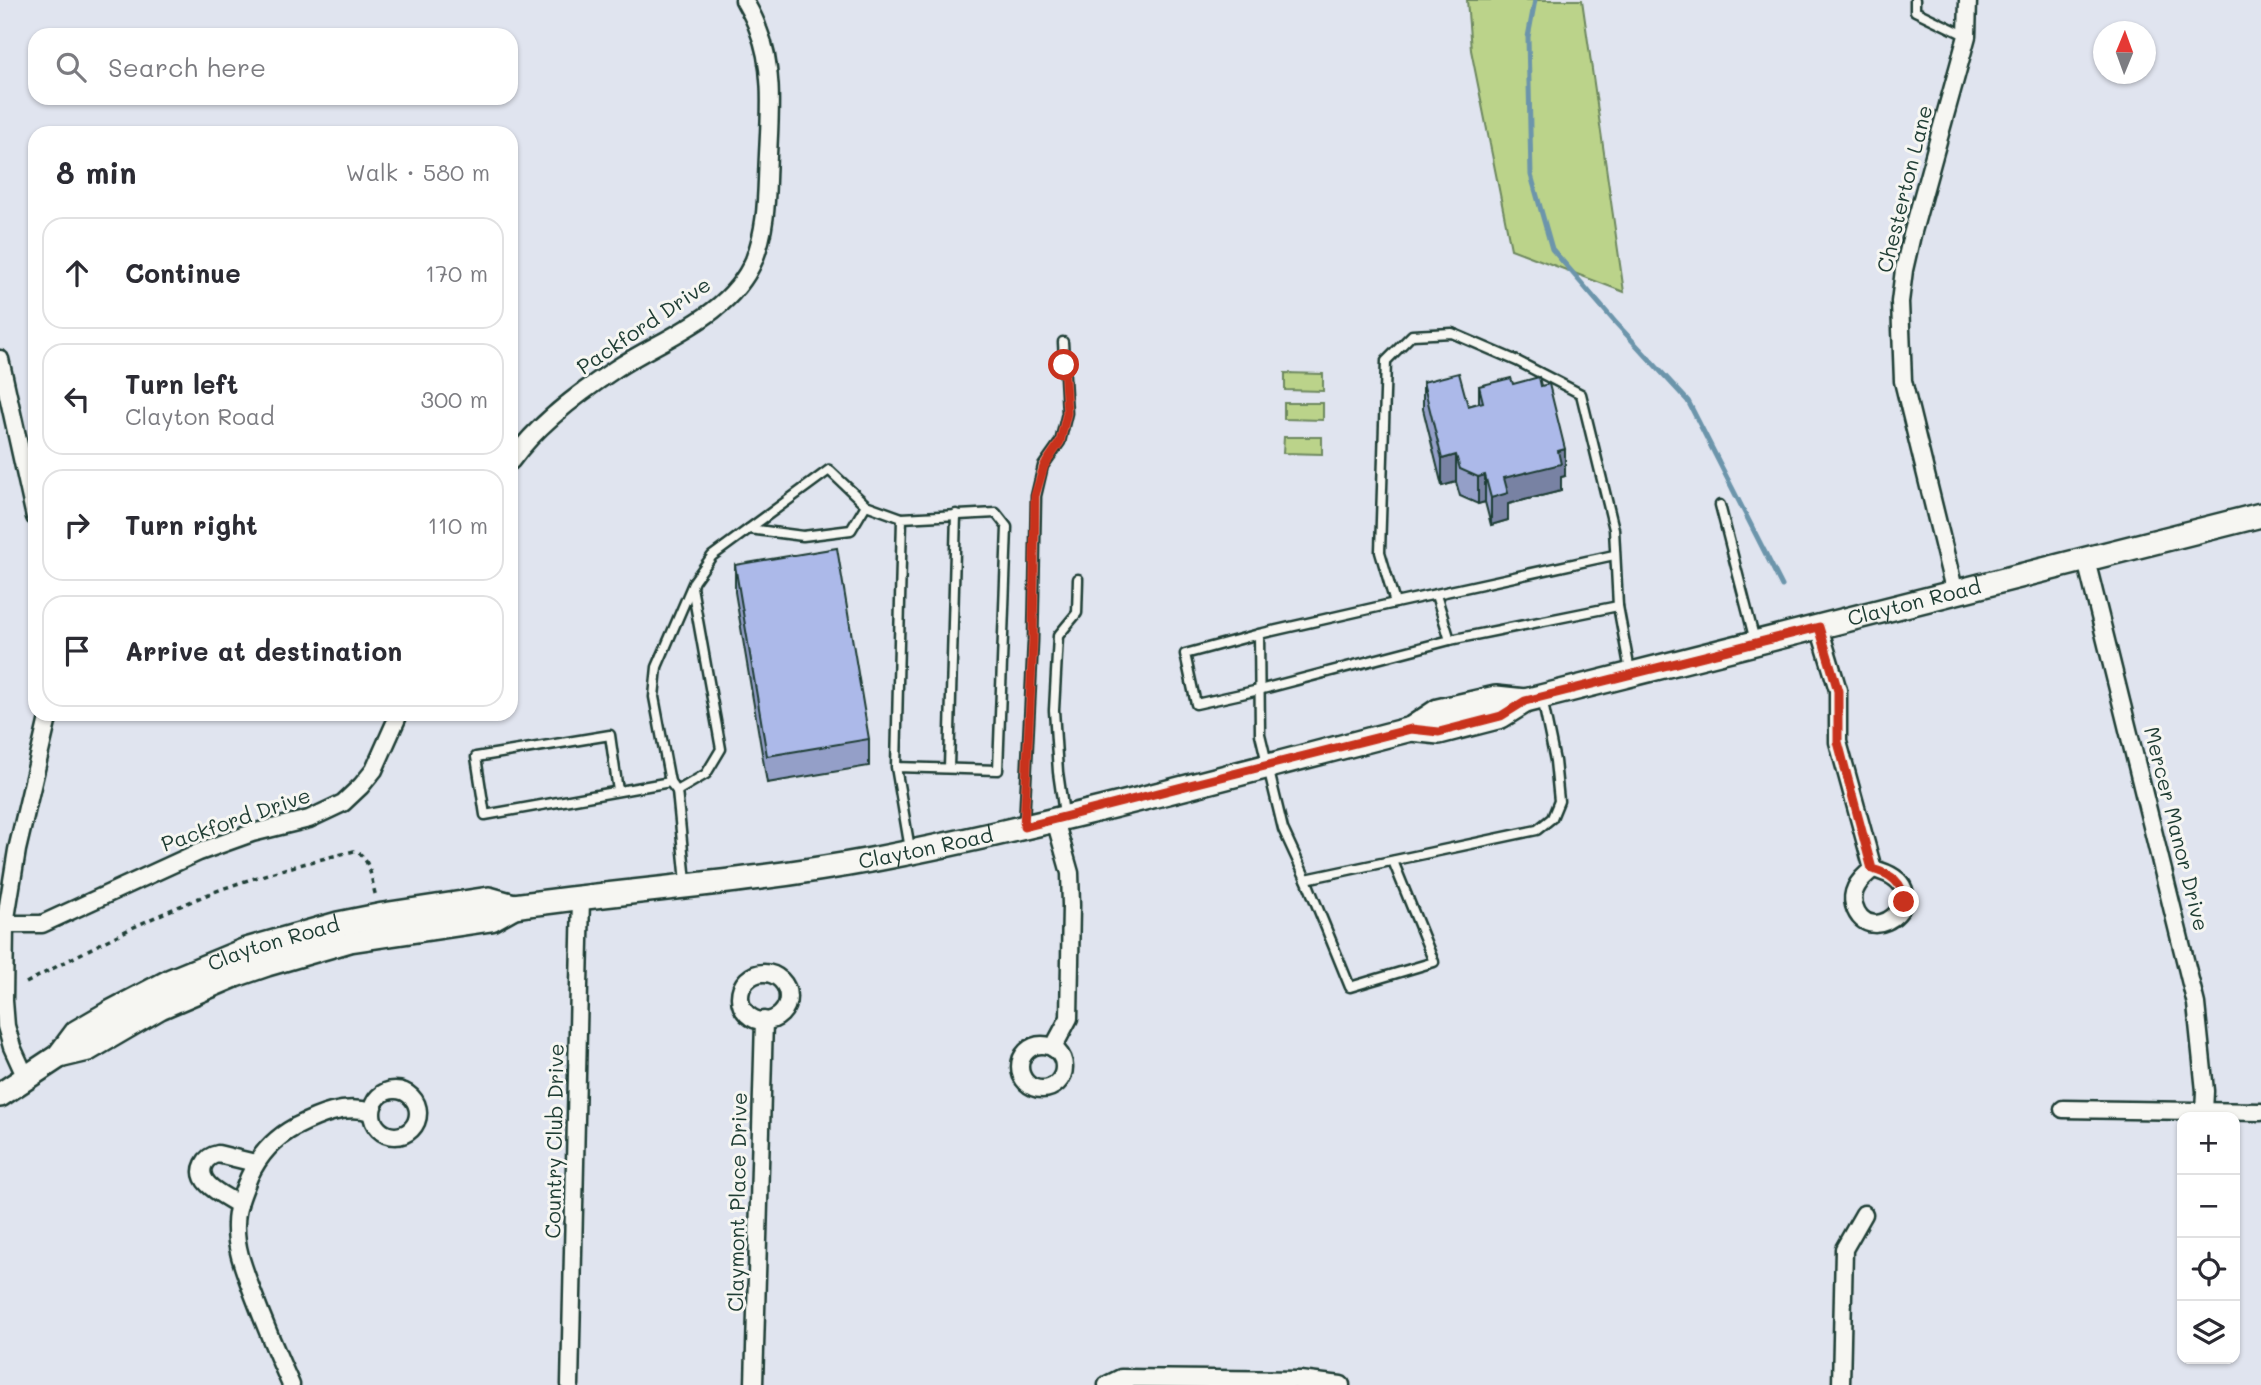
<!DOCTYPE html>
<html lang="en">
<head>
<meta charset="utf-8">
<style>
  :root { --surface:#fff; --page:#f2f2f3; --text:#2b2b33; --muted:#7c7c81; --line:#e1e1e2 }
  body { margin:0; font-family:Mali,sans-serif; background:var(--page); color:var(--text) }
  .controls { position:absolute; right:21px; bottom:21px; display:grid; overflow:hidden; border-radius:14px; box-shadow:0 2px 5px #0004 }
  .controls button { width:63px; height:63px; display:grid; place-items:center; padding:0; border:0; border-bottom:2px solid var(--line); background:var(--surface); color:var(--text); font:35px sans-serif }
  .compass { position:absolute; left:2093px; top:21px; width:63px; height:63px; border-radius:50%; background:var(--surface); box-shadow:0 2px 5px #0004; rotate:1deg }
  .stop { position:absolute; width:21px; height:21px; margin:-16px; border:5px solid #c8321e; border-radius:50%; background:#fff }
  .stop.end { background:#c8321e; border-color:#fff; box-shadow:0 2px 7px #0008 }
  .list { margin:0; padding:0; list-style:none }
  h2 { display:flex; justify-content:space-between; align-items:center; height:91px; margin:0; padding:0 28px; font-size:30px }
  h2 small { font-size:23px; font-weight:400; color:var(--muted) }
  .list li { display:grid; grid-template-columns:46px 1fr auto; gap:21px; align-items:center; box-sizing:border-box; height:112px; margin:0 14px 14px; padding:0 14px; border:2px solid var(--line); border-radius:21px }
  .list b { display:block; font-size:26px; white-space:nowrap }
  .list p { margin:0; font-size:23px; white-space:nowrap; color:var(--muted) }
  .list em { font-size:23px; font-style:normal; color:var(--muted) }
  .icon { flex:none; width:38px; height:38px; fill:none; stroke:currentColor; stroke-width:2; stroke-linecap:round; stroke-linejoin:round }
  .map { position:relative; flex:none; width:2261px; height:1385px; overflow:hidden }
  .search { position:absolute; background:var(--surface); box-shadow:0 2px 5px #0004; left:28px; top:28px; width:490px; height:77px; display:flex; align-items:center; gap:18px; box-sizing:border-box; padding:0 24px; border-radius:21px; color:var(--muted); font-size:26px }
  .panel { position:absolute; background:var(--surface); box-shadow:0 2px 5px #0004; left:28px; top:126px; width:490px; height:595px; border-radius:21px }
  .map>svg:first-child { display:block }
  .green { fill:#bbd38a; stroke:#6d885f; stroke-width:2 }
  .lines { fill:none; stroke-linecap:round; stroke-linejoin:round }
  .stream { stroke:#6c95ab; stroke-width:5 }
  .service-casing { stroke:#1f3d34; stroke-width:13 }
  .minor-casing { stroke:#1f3d34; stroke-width:21 }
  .secondary-casing { stroke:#1f3d34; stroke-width:28 }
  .path { stroke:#1f3d34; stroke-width:3.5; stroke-dasharray:5 5; stroke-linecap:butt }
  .service { stroke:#f6f6f2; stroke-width:8 }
  .minor { stroke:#f6f6f2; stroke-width:16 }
  .secondary { stroke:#f6f6f2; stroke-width:23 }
  .wall { fill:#949fc8; stroke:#1f3d34; stroke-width:2 }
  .shaded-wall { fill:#7882a3; stroke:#1f3d34; stroke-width:2 }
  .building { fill:#acb9e9; stroke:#1f3d34; stroke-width:2 }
  .route { stroke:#c8321e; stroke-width:9 }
  .labels { text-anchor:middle; stroke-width:6; stroke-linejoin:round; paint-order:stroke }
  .street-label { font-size:21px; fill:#1f3d34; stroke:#f6f6f2 }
</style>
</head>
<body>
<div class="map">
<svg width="2261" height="1385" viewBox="0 0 2261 1385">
  <rect width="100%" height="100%" fill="#e0e4ef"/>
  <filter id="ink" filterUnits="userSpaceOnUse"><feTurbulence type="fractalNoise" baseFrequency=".0143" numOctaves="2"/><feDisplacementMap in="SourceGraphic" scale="14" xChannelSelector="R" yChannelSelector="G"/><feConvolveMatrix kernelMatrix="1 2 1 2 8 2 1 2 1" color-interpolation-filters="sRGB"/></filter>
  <g filter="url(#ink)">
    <g class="green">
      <path d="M1467 0H1582L1624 292 1511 249 1471 50Z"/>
      <path d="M1285 373 1323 374V391L1285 390Z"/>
      <path d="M1284 403H1323V420L1284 419Z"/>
      <path d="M1284 437H1322V454L1283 453Z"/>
    </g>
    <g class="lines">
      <path class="stream" d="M1535 0 1528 37 1531 175 1552 249 1615 322 1688 401 1782 586"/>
      <defs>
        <g id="service">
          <path d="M1915 0V11L1967 36"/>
          <path d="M1720 505 1755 641"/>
          <path d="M749 529 803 536 851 530 866 505"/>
          <path d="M1614 555 1395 603 1380 552 1386 361 1412 335 1452 333 1517 361 1581 394 1614 529 1618 606 1630 671"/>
          <path d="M1395 603 1259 634 1260 734 1283 829 1306 879 1537 830 1552 818 1559 801 1555 761 1542 698"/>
          <path d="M1259 634 1185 654 1196 704 1259 690 1450 640 1436 595"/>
          <path d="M1450 640 1618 606"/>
          <path d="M896 767 998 770 1007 527 996 513 902 518 896 767 910 849"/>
          <path d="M949 768 956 514"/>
          <path d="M618 791 610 735 476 757 485 815 670 782"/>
          <path d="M677 791 706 774 721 749 692 587"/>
          <path d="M1064 814 1058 772 1054 710 1058 636 1077 613 1078 579"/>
          <path d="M1024 824 1033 641 1036 496 1043 466 1060 442 1067 413 1063 342"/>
          <path d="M1306 879 1350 987 1434 962 1393 861"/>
          <path d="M686 882 677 791 670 782 654 697 657 667 694 581 712 556 829 470 866 505 902 518"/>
        </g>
        <g id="minor">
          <path d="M0 359 35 517"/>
          <path d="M511 461C538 424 576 395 614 370 662 338 730 317 754 260 768 224 766 193 768 155 770 114 774 67 758 29 755 19 749 9 744 0"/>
          <path d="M2086 560 2196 1004 2205 1091 2204 1112"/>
          <path d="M1955 593 1903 381 1900 302 1904 270 1912 235 1967 36 1968 0"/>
          <path d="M1819 627 1838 690V742L1873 869"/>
          <path d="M1873 869C1948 887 1869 957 1854 905 1850 890 1861 878 1873 869Z"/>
          <path d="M5 924H42L199 852 252 833 309 819 343 803 361 786 374 770 399 714"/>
          <circle cx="764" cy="997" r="24"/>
          <circle cx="1042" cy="1067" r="22"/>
          <path d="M1053 1048 1069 1018 1071 905 1070 873 1055 820"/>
          <path d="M26 1078 12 1047 6 1026 4 1001 5 924 17 850 49 714"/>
          <circle cx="395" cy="1113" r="23"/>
          <path d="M2063 1109 2261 1112"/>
          <path d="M239 1205C226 1196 194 1184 204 1164 207 1158 212 1155 218 1154L255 1163"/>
          <path d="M291 1385C277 1354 264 1323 252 1291 244 1269 235 1248 236 1224 236 1208 243 1192 249 1177 259 1155 273 1139 295 1127 319 1115 344 1104 371 1112"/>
          <path d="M570 1385 581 897"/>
          <path d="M754 1385 764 1020"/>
          <path d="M1107 1385 1121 1378 1300 1380 1341 1385"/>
          <path d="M1841 1385 1844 1249 1864 1214"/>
        </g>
        <g id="secondary">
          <path id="s1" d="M1411 729 1439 732 1501 716 1525 701 2261 515"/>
          <path id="s2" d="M59 1056 88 1049 160 1007 235 975 267 964 350 940 491 919 514 906C633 890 753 882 871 860 1053 825 1232 775 1411 729L1438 711 1496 698 1525 701"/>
          <path id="s3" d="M0 1095 59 1056 77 1032 108 1014 171 981 246 950 338 924 383 915 489 899 514 906"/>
        </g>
      </defs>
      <use href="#service" class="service-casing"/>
      <use href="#minor" class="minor-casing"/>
      <use href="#secondary" class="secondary-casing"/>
      <path class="path" d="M26 983C78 955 130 927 185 904 239 880 297 865 354 851 371 856 371 881 376 897"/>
      <use href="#service" class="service"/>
      <use href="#minor" class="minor"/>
      <use href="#secondary" class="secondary"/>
    </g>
    <g class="wall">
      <path d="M1423 382 1468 406 1479 403V386L1513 384 1565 476 1561 477V491L1508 504V520L1491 525 1485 502 1478 504 1460 496 1456 482 1442 486 1423 409Z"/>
      <path d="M735 565 869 739V766L767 783 735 592Z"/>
    </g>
    <g class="shaded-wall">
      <path d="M1565 449V476L1561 477V491L1508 504V520L1491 525V498L1504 478 1558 451Z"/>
      <path d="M1456 455V482L1442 486V459Z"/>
      <path d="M1485 475V502L1478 504V477Z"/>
    </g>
    <g class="building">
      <path d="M1459 373 1468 406 1483 402 1479 386 1511 378 1513 384 1539 377 1541 386 1549 384 1565 449 1558 451 1561 464 1504 478 1508 493 1491 498 1485 475 1478 477 1460 469 1456 455 1442 459 1423 382Z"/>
      <path d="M837 548 869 739 767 756 735 565Z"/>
    </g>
  </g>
  <g class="lines" filter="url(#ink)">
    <path class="route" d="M1064 365 1067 413 1060 442 1044 466 1035 496 1033 641 1024 827 1411 729 1439 732 1501 716 1525 701 1819 627 1838 691V742L1872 869C1891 874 1903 882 1904 902"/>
  </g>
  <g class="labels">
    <g class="street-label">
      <text transform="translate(1905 189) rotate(-76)" y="7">Chesterton Lane</text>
      <text transform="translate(644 326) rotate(-34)" y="7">Packford Drive</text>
      <text dy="7" stroke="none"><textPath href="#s1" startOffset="522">Clayton Road</textPath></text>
      <text transform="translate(236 820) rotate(-19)" y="7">Packford Drive</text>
      <text transform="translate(2176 829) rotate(76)" y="7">Mercer Manor Drive</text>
      <text dy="7" stroke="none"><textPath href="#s2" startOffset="900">Clayton Road</textPath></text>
      <text dy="7" stroke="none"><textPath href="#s3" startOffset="317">Clayton Road</textPath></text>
      <text transform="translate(555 1141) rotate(-89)" y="7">Country Club Drive</text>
      <text transform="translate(738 1202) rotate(-89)" y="7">Claymont Place Drive</text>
    </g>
  </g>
</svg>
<div class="controls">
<button>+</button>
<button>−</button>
<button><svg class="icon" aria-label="locate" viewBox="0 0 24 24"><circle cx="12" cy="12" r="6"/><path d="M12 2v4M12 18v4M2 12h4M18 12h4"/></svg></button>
<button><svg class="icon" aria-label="layers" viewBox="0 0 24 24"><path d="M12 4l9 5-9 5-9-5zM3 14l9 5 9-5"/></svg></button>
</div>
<svg class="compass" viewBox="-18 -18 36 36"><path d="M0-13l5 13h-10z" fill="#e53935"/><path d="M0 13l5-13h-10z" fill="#7c7c81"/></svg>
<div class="stop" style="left:1064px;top:365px"></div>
<div class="stop end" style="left:1904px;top:902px"></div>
<div class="search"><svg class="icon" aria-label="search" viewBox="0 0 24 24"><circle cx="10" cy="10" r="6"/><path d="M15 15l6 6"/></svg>Search here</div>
<section class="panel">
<h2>8 min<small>Walk · 580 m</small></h2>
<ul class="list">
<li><svg class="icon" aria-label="ahead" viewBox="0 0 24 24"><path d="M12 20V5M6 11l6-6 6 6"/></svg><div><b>Continue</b></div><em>170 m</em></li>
<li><svg class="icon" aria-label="left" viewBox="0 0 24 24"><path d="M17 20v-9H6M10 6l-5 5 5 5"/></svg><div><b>Turn left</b><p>Clayton Road</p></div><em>300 m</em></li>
<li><svg class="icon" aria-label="right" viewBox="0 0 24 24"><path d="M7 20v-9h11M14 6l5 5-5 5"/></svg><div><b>Turn right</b></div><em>110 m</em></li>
<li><svg class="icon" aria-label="arrive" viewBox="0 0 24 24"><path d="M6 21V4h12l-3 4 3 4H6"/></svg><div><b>Arrive at destination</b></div></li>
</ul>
</section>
</div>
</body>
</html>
